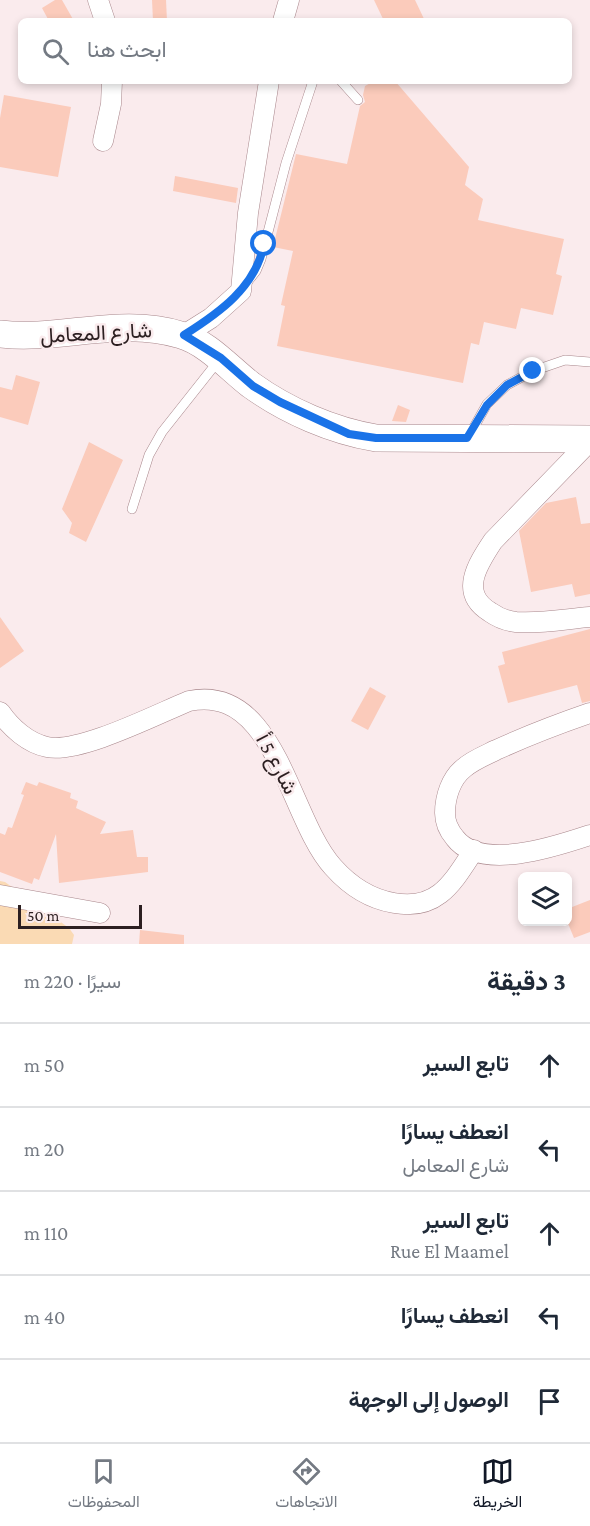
<!DOCTYPE html>
<html lang="ar">
<head>
<meta charset="utf-8">
<style>
  :root { --surface:#fff; --page:#f2f2f3; --text:#1f2937; --muted:#747a83; --line:#e0e1e3; --accent:#111827 }
  body { margin:0; font-family:"Crimson Pro",Vazirmatn,serif; background:var(--page); color:var(--text); direction:rtl }
  .controls { position:absolute; right:18px; bottom:18px; display:grid; overflow:hidden; border-radius:9px; box-shadow:0 3px 9px #0003 }
  .controls button { width:54px; height:54px; display:grid; place-items:center; padding:0; border:0; border-bottom:2px solid var(--line); background:var(--surface); color:var(--text); font:30px sans-serif }
  .scale { position:absolute; left:18px; bottom:15px; width:124px; box-sizing:border-box; padding-left:6px; border:3px solid #2c1f21; border-top:0; font-size:16px; line-height:21px; white-space:nowrap; color:#2c1f21; -webkit-text-stroke:4px #faebed; paint-order:stroke }
  .stop { position:absolute; width:18px; height:18px; margin:-14px; border:4px solid #1a73e8; border-radius:50%; background:#fff }
  .stop.end { background:#1a73e8; border-color:#fff; box-shadow:0 2px 6px #0008 }
  .list { margin:0; padding:0; list-style:none }
  h2 { display:flex; justify-content:space-between; align-items:center; height:78px; margin:0; padding:0 24px; font-size:26px }
  h2 small { font-size:20px; font-weight:400; color:var(--muted) }
  .list li { display:grid; grid-template-columns:39px 1fr auto; gap:18px; align-items:center; box-sizing:border-box; height:84px; padding:0 24px; border-top:2px solid var(--line) }
  .list b { display:block; font-size:22px; white-space:nowrap }
  .list p { margin:0; font-size:20px; white-space:nowrap; color:var(--muted) }
  .list em { font-size:20px; font-style:normal; color:var(--muted) }
  .icon { flex:none; width:33px; height:33px; fill:none; stroke:currentColor; stroke-width:2; stroke-linecap:round; stroke-linejoin:round }
  .map { position:relative; flex:none; width:590px; height:944px; overflow:hidden; direction:ltr }
  .search { position:absolute; background:var(--surface); box-shadow:0 3px 9px #0003; left:18px; right:18px; top:18px; height:66px; display:flex; align-items:center; gap:15px; box-sizing:border-box; padding:0 21px; border-radius:9px; color:var(--muted); font-size:22px }
  .sheet { height:498px; background:var(--surface) }
  nav { display:flex; justify-content:space-around; align-items:center; box-sizing:border-box; height:84px; border-top:2px solid var(--line); background:var(--surface); font-size:16px; color:var(--muted) }
  nav a { display:grid; justify-items:center; gap:3px }
  nav .on { color:var(--accent) }
  .map>svg:first-child { display:block }
  .green { fill:#fadab4 }
  .building { fill:#fbcbbb }
  .lines { fill:none; stroke-linecap:round; stroke-linejoin:round }
  .lane-casing { stroke:#a9878c; stroke-width:10 }
  .street-casing { stroke:#a9878c; stroke-width:21 }
  .secondary-casing { stroke:#a9878c; stroke-width:28 }
  .lane { stroke:#fff; stroke-width:9 }
  .street { stroke:#fff; stroke-width:20 }
  .secondary { stroke:#fff; stroke-width:27 }
  .route { stroke:#1a73e8; stroke-width:8 }
  .labels { text-anchor:middle; stroke-width:5; stroke-linejoin:round; paint-order:stroke }
  .street-label { font-size:21px; fill:#2c1f21; stroke:#faebed }
</style>
</head>
<body>
<div class="map">
<svg width="590" height="944" viewBox="0 0 590 944">
  <rect width="100%" height="100%" fill="#faebed"/>
  <path class="green" d="M0 881 5 882 69 928 74 935 72 944H0Z"/>
  <g class="building">
    <path d="M55 0H62L74 21H49L42 8Z"/>
    <path d="M152 0H166L167 21H153Z"/>
    <path d="M374 0H415L425 21H384Z"/>
    <path d="M374 81H395L469 167 465 185 483 199 478 220 564 239 556 274 562 276 553 315 521 308 516 329 484 322 479 345 471 343 463 383 277 346 285 306 281 305 293 251 273 247 296 154 347 164 360 106 365 102 363 95 365 86Z"/>
    <path d="M4 95 71 107 58 177 0 167V118Z"/>
    <path d="M175 176 238 188 236 203 173 191Z"/>
    <path d="M16 375 40 382 28 425 0 417V387L12 390Z"/>
    <path d="M398 405 410 410 406 422 392 421Z"/>
    <path d="M89 442 123 460 86 542 69 533 72 523 62 509Z"/>
    <path d="M576 497 581 524 590 523V594L575 597 572 584 531 592 519 531 546 503Z"/>
    <path d="M0 617 24 651 0 668Z"/>
    <path d="M590 629V701L582 703 577 685 508 703 498 666 505 664 502 652Z"/>
    <path d="M370 687 386 696 368 730 351 721Z"/>
    <path d="M26 782 37 786 39 782 71 793 70 798 78 801 76 808 106 822 100 834 133 830 137 857H148V872L59 883 56 834 39 880 34 878 32 884 0 872V833L5 835 8 827 12 828 24 795 21 794Z"/>
    <path d="M590 900V932L574 938 567 921V909Z"/>
    <path d="M140 930 184 935V944H139Z"/>
  </g>
  <g class="lines">
    <defs>
      <g id="lane">
        <path d="M341 81 358 100"/>
        <path d="M245 285 256 271 261 259 286 163 313 81"/>
        <path d="M469 436 487 404 507 385 533 371 565 360 590 362"/>
        <path d="M132 509 149 455 162 432 219 360"/>
      </g>
      <g id="street">
        <path d="M98 0 105 21"/>
        <path d="M283 21 289 0"/>
        <path d="M103 141 111 104 112 81"/>
        <path d="M184 335 211 318 241 291 248 213 269 81"/>
        <path d="M590 441 493 541C477 565 459 593 490 612 497 617 507 621 516 622 539 624 566 619 590 617"/>
        <path d="M0 712C11 728 28 743 47 747 79 754 157 714 189 701 276 683 289 819 333 867 349 885 370 899 394 903 438 911 453 882 474 850"/>
        <path d="M590 713C558 724 527 736 496 750 486 755 473 760 464 768 451 778 445 797 445 813 445 822 449 831 455 838 481 872 557 846 590 835"/>
        <path d="M0 895 100 913"/>
      </g>
      <path id="secondary" d="M0 334C61 341 121 316 181 335 208 343 230 369 251 385 287 411 333 431 376 438L590 439"/>
    </defs>
    <use href="#lane" class="lane-casing"/>
    <use href="#street" class="street-casing"/>
    <use href="#secondary" class="secondary-casing"/>
    <use href="#lane" class="lane"/>
    <use href="#street" class="street"/>
    <use href="#secondary" class="secondary"/>
  </g>
  <g class="lines">
    <path class="route" d="M264 244C256 287 219 313 184 335L221 358 253 386 280 402 349 434 376 438H467L487 405 507 385 533 371"/>
  </g>
  <g class="labels">
    <g class="street-label">
      <text transform="translate(96 333) rotate(-3)" y="7">شارع المعامل</text>
      <text transform="translate(277 764) rotate(62)" y="7">شارع 5 أ</text>
    </g>
  </g>
</svg>
<div class="controls">
<button><svg class="icon" aria-label="layers" viewBox="0 0 24 24"><path d="M12 4l9 5-9 5-9-5zM3 14l9 5 9-5"/></svg></button>
</div>
<div class="scale">50 m</div>
<div class="stop" style="left:264px;top:244px"></div>
<div class="stop end" style="left:533px;top:371px"></div>
<div class="search"><svg class="icon" aria-label="search" viewBox="0 0 24 24"><circle cx="10" cy="10" r="6"/><path d="M15 15l6 6"/></svg>ابحث هنا</div>
</div>
<section class="sheet">
<h2>3 دقيقة<small>سيرًا · 220 m</small></h2>
<ul class="list">
<li><svg class="icon" aria-label="ahead" viewBox="0 0 24 24"><path d="M12 20V5M6 11l6-6 6 6"/></svg><div><b>تابع السير</b></div><em>50 m</em></li>
<li><svg class="icon" aria-label="left" viewBox="0 0 24 24"><path d="M17 20v-9H6M10 6l-5 5 5 5"/></svg><div><b>انعطف يسارًا</b><p>شارع المعامل</p></div><em>20 m</em></li>
<li><svg class="icon" aria-label="ahead" viewBox="0 0 24 24"><path d="M12 20V5M6 11l6-6 6 6"/></svg><div><b>تابع السير</b><p>Rue El Maamel</p></div><em>110 m</em></li>
<li><svg class="icon" aria-label="left" viewBox="0 0 24 24"><path d="M17 20v-9H6M10 6l-5 5 5 5"/></svg><div><b>انعطف يسارًا</b></div><em>40 m</em></li>
<li><svg class="icon" aria-label="arrive" viewBox="0 0 24 24"><path d="M6 21V4h12l-3 4 3 4H6"/></svg><div><b>الوصول إلى الوجهة</b></div></li>
</ul>
</section>
<nav>
<a class="on"><svg class="icon" aria-label="map" viewBox="0 0 24 24"><path d="M3 6l6-2 6 2 6-2v14l-6 2-6-2-6 2zM9 4v14M15 6v14"/></svg>الخريطة</a>
<a><svg class="icon" aria-label="directions" viewBox="0 0 24 24"><path d="M12 3l9 9-9 9-9-9zM9 14v-3h6M13 9l2 2-2 2"/></svg>الاتجاهات</a>
<a><svg class="icon" aria-label="saved" viewBox="0 0 24 24"><path d="M7 4h10v16l-5-4-5 4z"/></svg>المحفوظات</a>
</nav>
</body>
</html>
